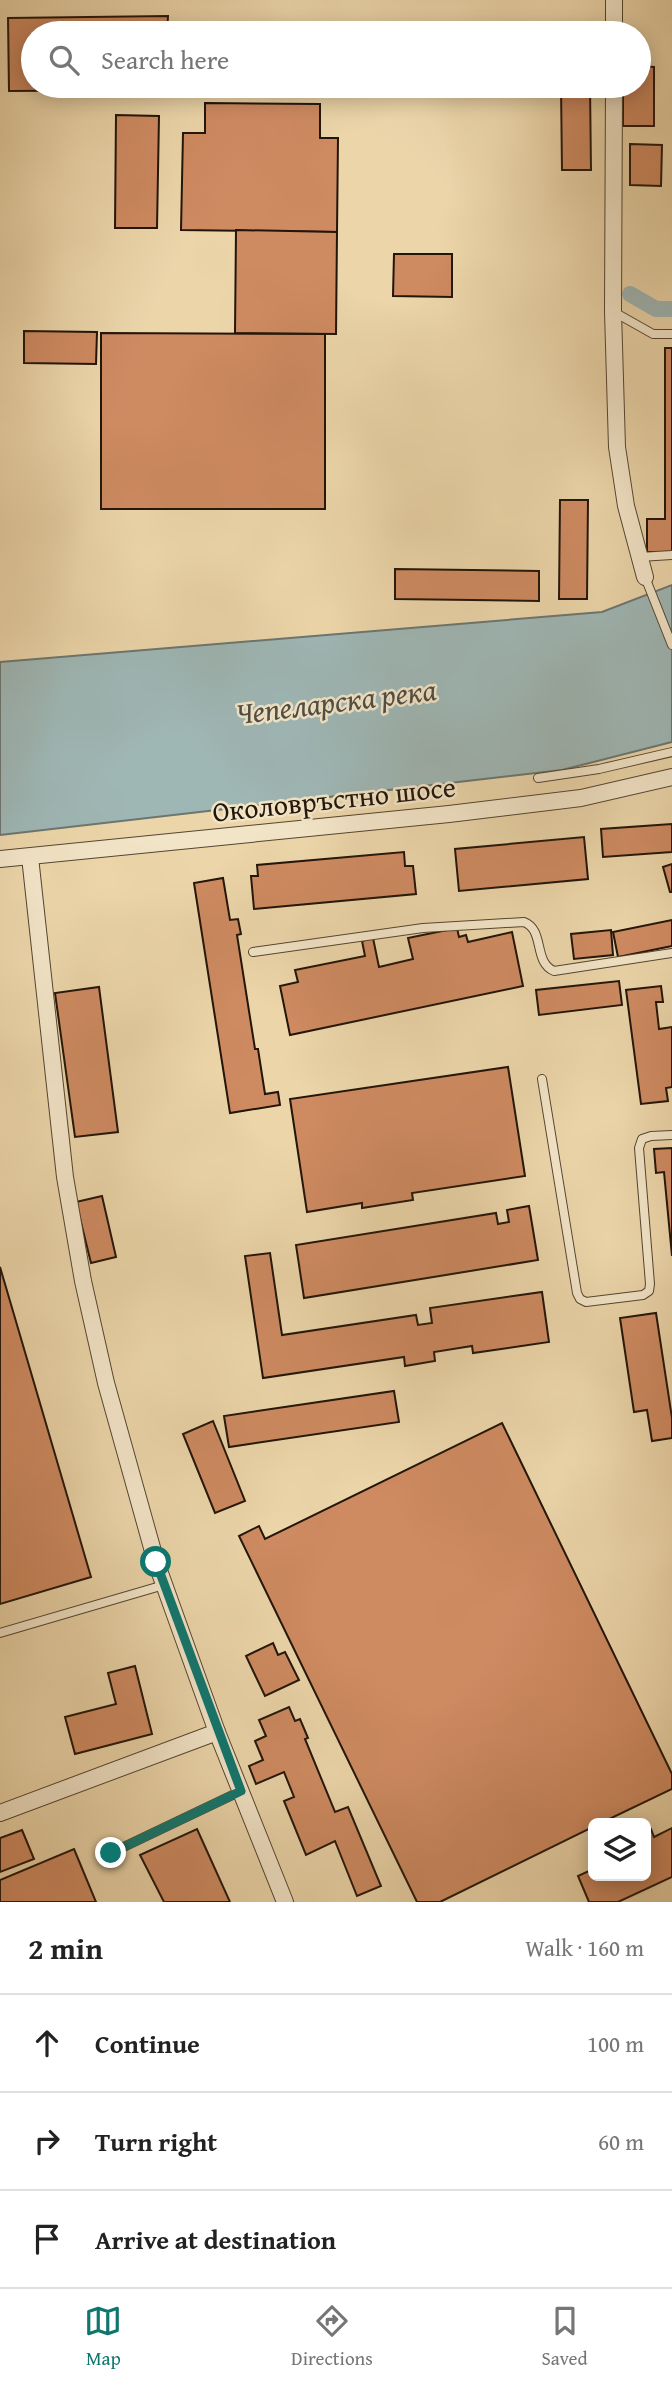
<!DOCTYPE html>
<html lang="en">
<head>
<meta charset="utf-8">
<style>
  :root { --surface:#fff; --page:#f2f2f2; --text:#222; --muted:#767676; --line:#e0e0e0; --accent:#0f766e }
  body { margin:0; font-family:"Gentium Book Plus",serif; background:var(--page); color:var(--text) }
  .controls { position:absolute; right:21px; bottom:21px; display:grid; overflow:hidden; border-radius:10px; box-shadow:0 4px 18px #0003 }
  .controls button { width:63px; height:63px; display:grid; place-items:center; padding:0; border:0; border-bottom:2px solid var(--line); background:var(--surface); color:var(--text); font:35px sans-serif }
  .stop { position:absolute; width:21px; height:21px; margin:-16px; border:5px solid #0f766e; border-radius:50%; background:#fff }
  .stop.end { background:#0f766e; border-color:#fff; box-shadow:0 2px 7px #0008 }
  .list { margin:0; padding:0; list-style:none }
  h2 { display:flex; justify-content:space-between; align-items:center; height:91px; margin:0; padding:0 28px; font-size:30px }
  h2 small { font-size:23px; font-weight:400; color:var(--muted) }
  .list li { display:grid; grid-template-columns:46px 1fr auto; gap:21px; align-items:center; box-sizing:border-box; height:98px; padding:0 28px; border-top:2px solid var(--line) }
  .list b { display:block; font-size:26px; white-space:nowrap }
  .list em { font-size:23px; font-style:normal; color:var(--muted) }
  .icon { flex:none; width:38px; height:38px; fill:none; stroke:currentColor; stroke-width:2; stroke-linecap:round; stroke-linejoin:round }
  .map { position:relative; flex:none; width:672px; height:1902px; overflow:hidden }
  .search { position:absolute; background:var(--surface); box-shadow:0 4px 18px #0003; left:21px; right:21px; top:21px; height:77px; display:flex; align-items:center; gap:18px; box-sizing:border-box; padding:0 24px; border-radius:38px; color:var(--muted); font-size:26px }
  .sheet { height:385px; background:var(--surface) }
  nav { display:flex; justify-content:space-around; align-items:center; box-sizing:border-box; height:98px; border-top:2px solid var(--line); background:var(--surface); font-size:19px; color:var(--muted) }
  nav a { display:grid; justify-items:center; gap:4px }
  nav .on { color:var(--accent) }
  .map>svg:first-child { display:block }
  .water { fill:#9eb6b4; stroke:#6c7670; stroke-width:2 }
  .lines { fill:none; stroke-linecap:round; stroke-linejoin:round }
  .canal { stroke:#9eb6b4; stroke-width:16 }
  .building { fill:#ce8a61; stroke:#221509; stroke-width:2 }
  .service-casing { stroke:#544531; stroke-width:10 }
  .minor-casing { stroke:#544531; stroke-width:18 }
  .service { stroke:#f2e4c7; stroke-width:8 }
  .minor { stroke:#f2e4c7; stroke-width:16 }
  .route { stroke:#0f766e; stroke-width:9 }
  .labels { text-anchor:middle; stroke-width:5; stroke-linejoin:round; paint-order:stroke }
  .street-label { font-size:28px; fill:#221509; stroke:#f2e4c7 }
  .water-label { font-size:30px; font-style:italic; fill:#4d4d45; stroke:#f2e4c7 }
</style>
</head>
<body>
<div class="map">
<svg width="672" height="1902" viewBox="0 0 672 1902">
  <rect width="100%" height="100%" fill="#ebd5a9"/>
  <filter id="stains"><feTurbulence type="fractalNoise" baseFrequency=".00286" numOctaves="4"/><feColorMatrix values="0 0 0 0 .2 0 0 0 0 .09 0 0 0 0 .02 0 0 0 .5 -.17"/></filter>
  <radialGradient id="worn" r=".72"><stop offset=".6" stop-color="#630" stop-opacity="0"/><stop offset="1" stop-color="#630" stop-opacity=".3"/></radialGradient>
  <path class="water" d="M672 585V742L562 770 0 835V662L602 612Z"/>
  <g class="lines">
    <path class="canal" d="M630 294 656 309H672"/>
  </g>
  <g class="building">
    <path d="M168 16 167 33H33V86H167V90L9 91 8 18Z"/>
    <path d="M560 24H590V33H561Z"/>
    <path d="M639 66 654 67V126H623V86H639Z"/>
    <path d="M561 86H590L591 170H562Z"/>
    <path d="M205 103 320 104V138H338L337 232 181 230 183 133H205Z"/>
    <path d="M116 115 159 116 157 228H115Z"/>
    <path d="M630 144 662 145 661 186 630 185Z"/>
    <path d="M236 230 337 232 336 334 235 333Z"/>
    <path d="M394 254H452V297L393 296Z"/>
    <path d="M24 331 97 332 96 364 24 363Z"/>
    <path d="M101 333 325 334V509H101Z"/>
    <path d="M665 348H672V552H647V519H665Z"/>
    <path d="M560 500H588L587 599H559Z"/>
    <path d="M395 569 539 571V601L395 599Z"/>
    <path d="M672 824V852L603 857 601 829Z"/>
    <path d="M584 837 588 879 459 891 455 849Z"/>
    <path d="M404 852 405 866H413L416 894 254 909 251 876H258L257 865Z"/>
    <path d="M672 864V892H670L663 867Z"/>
    <path d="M223 878 230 920 238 919 241 934 237 935 255 1049H258L265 1094 278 1092 280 1105 230 1113 194 883Z"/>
    <path d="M672 920V946L618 957 613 932Z"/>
    <path d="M457 928 459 937 466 935 468 942 512 932 523 986 290 1035 280 986 298 982 295 970 365 956 362 941 373 938 379 967 413 959 408 938Z"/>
    <path d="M611 930 613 955 574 959 571 934Z"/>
    <path d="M619 981 622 1005 539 1015 536 990Z"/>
    <path d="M661 986 663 1002H656L659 1029 672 1027V1087L666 1088 668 1101 641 1104 626 990Z"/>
    <path d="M99 987 118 1132 75 1137 55 993Z"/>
    <path d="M508 1067 525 1176 412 1193 413 1200 362 1208V1203L307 1212 290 1099Z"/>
    <path d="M672 1148V1256L664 1172 656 1173 654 1149Z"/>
    <path d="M102 1196 116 1257 91 1263 76 1202Z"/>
    <path d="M529 1206 538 1260 304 1298 296 1245 496 1213 498 1224 509 1222 507 1210Z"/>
    <path d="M270 1253 282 1335 416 1315 418 1325 432 1323 430 1308 542 1292 549 1342 473 1353 472 1346 434 1352 435 1361 405 1366 404 1357 263 1378 245 1256Z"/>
    <path d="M0 1267 91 1577 0 1604Z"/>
    <path d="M656 1313 672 1418V1438L652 1441 647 1410 634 1412 620 1318Z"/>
    <path d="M394 1391 399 1422 229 1447 224 1416Z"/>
    <path d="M213 1421 245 1501 215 1513 183 1434Z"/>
    <path d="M502 1423 672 1774V1789L601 1823H593V1827L440 1902H417L239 1536 259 1526 265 1539Z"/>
    <path d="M273 1643 278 1655 285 1652 299 1680 265 1696 246 1656Z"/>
    <path d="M135 1666 152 1734 75 1754 65 1717 116 1704 108 1673Z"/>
    <path d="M289 1707 295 1721 300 1719 308 1738 305 1739 335 1812 348 1807 381 1886 357 1896 335 1841 306 1855 284 1801 294 1797 284 1772 256 1784 249 1766 263 1760 255 1741 266 1736 259 1720Z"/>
    <path d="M672 1828V1877L618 1902H589L578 1876 593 1869V1876H646V1831L651 1829 654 1837Z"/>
    <path d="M197 1829 230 1902H164L140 1855Z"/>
    <path d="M22 1830 34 1859 0 1872V1838Z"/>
    <path d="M74 1849 96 1902H0V1880Z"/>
  </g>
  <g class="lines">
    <defs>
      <g id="service">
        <path d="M614 312 653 334H672"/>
        <path d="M640 557 672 555"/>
        <path d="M645 577 672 645"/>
        <path d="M538 778 599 769 672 752"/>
        <path d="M253 952 423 928 524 922C545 930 533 962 554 971L672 953"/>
        <path d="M542 1079 577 1293 580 1299 586 1302 643 1295 649 1291 650 1284 639 1148 642 1139 651 1136 672 1135"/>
        <path d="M0 1633 164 1585"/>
        <path d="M111 1853 241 1791"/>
      </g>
      <g id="minor">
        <path d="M614 33V0"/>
        <path d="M614 86 613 312 617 447 626 506 645 577"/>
        <path d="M30 857 65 1177 83 1281 106 1383 156 1562 217 1732 285 1902"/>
        <path d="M0 859 449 814 581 798 672 777"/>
        <path d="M0 1813 217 1732"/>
      </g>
    </defs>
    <use href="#service" class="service-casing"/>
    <use href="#minor" class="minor-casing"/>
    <use href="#service" class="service"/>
    <use href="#minor" class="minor"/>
  </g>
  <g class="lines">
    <path class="route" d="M111 1853 241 1791 156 1562"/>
  </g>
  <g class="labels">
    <g class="street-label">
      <text transform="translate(334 799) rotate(-6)" y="10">Околовръстно шосе</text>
    </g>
    <g class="water-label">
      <text transform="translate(336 702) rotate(-7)" y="10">Чепеларска река</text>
    </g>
  </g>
  <rect width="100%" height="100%" filter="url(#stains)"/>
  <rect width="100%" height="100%" fill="url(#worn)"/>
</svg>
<div class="controls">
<button><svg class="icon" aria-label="layers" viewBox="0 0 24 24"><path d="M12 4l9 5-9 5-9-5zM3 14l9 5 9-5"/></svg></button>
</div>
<div class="stop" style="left:156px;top:1562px"></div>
<div class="stop end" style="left:111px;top:1853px"></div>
<div class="search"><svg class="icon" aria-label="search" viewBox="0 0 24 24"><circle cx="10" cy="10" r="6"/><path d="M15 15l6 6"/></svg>Search here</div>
</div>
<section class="sheet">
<h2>2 min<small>Walk · 160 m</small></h2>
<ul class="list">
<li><svg class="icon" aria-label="ahead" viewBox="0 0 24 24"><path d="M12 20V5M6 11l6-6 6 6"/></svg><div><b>Continue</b></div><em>100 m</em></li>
<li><svg class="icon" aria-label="right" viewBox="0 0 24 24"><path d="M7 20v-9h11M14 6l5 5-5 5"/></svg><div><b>Turn right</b></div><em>60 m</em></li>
<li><svg class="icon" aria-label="arrive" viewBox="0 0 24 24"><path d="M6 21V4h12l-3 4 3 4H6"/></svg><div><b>Arrive at destination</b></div></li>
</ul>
</section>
<nav>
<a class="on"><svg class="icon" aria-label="map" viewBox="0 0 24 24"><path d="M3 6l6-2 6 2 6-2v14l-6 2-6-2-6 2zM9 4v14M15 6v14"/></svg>Map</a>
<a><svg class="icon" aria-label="directions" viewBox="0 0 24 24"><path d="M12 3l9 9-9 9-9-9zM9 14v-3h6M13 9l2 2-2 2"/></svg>Directions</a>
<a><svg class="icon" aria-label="saved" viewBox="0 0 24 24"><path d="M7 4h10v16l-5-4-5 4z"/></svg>Saved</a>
</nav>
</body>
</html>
